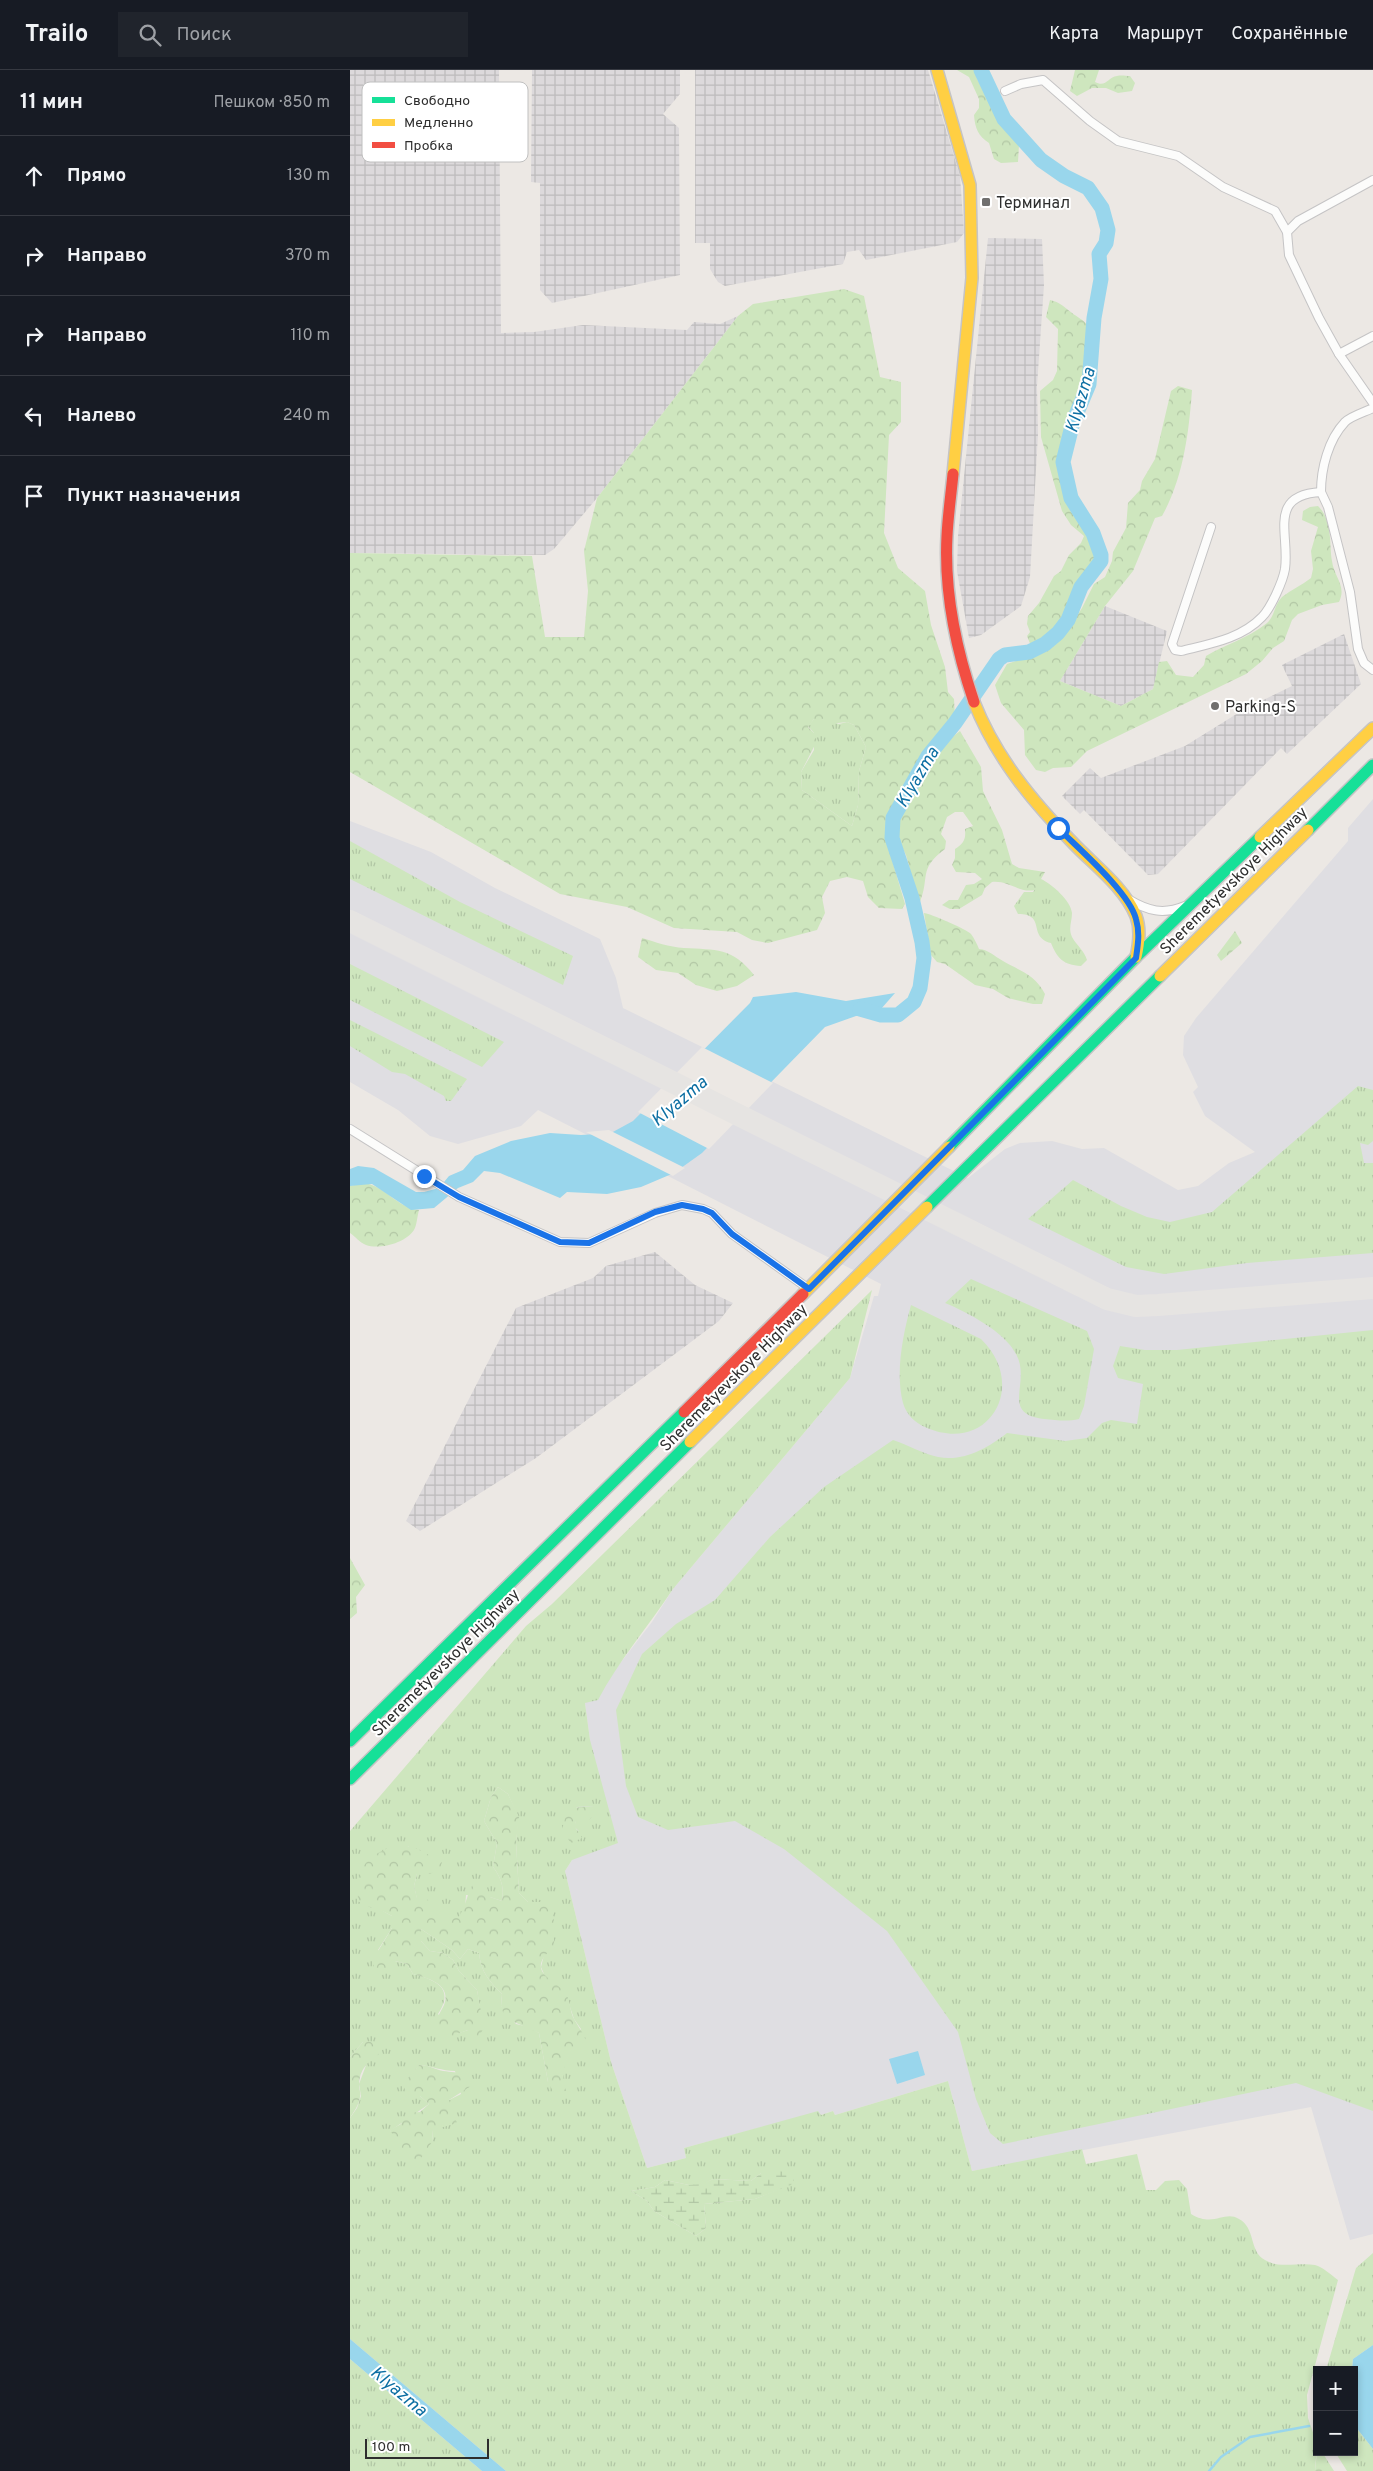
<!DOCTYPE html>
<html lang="ru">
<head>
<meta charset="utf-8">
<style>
  :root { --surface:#171b24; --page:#20242c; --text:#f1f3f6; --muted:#9ea1a6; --line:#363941 }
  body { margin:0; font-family:Overpass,sans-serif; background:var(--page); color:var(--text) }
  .controls { position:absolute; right:15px; bottom:15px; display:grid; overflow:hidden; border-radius:0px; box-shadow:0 2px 8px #0003 }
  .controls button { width:45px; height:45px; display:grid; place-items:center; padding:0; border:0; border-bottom:1px solid var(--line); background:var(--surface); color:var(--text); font:25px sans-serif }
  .scale { position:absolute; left:15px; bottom:12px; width:124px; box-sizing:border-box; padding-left:5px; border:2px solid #2e2e2e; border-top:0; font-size:14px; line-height:18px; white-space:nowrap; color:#2e2e2e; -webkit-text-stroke:4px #fff; paint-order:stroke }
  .stop { position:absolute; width:15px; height:15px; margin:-11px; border:4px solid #1a73e8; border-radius:50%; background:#fff }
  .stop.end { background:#1a73e8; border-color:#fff; box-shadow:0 1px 5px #0008 }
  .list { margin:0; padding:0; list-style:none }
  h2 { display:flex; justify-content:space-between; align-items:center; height:65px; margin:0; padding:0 20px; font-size:21px }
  h2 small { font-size:16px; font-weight:400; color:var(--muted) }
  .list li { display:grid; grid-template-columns:32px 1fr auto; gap:15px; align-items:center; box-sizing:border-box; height:80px; padding:0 20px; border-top:1px solid var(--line) }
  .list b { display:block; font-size:19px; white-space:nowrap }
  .list em { font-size:16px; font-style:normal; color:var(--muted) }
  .icon { flex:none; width:28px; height:28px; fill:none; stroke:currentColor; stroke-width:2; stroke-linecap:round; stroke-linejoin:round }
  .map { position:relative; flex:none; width:1023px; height:2401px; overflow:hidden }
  header { display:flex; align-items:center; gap:30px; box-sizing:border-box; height:70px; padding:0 25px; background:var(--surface); border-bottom:1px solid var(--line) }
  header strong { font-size:24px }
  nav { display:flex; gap:28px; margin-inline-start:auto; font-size:18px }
  .search { width:350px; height:45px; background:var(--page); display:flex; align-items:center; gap:12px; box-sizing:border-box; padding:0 18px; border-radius:0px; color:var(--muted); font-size:19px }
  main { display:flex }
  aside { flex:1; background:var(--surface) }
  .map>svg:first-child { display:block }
  .industrial { fill:url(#industrial-grid) }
  .airport { fill:#dfdee2 }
  .grass { fill:url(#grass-tufts); fill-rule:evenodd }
  .forest { fill:url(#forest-crowns); fill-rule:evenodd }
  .wetland { fill:url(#wetland-marsh) }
  .water { fill:#99d6ec }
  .pier { fill:#ece8e4 }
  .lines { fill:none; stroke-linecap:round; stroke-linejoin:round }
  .stream { stroke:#99d6ec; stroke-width:2.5 }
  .river { stroke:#99d6ec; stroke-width:15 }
  .taxiway { stroke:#e6e4e2; stroke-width:22 }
  .street-casing { stroke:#c5c4c5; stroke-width:10 }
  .fast-casing { stroke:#c5c4c5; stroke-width:14 }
  .slow-casing { stroke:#c5c4c5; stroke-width:14 }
  .jam-casing { stroke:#c5c4c5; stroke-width:14 }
  .street { stroke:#fcfcfb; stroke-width:8 }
  .fast { stroke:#16e098; stroke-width:11 }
  .slow { stroke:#ffcf43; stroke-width:11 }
  .jam { stroke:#f24e42; stroke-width:11 }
  .route { stroke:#1a73e8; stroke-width:6 }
  .poi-dot { fill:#706f6e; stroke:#fff; stroke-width:2 }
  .labels { text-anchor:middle; stroke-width:4; stroke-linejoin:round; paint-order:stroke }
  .poi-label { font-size:16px; fill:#2e2e2e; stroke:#fff; text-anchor:start }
  .street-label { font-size:16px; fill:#2e2e2e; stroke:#fff }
  .water-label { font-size:18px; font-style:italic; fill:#0d6fa3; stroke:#fff }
  .key { fill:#fff; stroke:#c0c0c0; stroke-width:1 }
  .key-label { font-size:14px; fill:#2e2e2e }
</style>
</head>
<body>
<header>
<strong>Trailo</strong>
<div class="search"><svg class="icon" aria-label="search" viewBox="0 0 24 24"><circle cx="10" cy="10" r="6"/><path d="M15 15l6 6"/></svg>Поиск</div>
<nav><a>Карта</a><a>Маршрут</a><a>Сохранённые</a></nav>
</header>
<main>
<aside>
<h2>11 мин<small>Пешком · 850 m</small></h2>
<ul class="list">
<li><svg class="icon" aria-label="ahead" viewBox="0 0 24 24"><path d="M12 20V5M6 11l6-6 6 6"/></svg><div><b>Прямо</b></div><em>130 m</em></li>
<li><svg class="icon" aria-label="right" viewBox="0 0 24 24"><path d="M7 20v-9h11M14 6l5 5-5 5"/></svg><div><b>Направо</b></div><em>370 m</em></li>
<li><svg class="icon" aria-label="right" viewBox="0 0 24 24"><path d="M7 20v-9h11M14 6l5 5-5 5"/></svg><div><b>Направо</b></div><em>110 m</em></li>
<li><svg class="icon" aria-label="left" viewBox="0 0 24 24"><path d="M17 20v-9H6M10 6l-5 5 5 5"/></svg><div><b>Налево</b></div><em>240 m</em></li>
<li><svg class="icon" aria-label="arrive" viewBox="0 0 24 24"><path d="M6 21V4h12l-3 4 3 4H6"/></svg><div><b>Пункт назначения</b></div></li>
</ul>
</aside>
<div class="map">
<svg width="1023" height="2401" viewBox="0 0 1023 2401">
  <defs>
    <pattern id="industrial-grid" width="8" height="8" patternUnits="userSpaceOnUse" patternTransform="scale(1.25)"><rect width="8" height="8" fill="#dcd9db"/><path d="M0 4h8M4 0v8" fill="none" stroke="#bdbbbc"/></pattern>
    <pattern id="grass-tufts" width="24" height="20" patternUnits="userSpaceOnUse" patternTransform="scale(1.25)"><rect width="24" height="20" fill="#cee6be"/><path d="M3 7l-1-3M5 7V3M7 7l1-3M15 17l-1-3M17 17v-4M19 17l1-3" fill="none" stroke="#b1c6a4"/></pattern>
    <pattern id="forest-crowns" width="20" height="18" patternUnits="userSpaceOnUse" patternTransform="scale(1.25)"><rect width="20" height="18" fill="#cee6be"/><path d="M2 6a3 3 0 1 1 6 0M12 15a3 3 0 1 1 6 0" fill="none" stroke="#b1c6a4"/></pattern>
    <pattern id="wetland-marsh" width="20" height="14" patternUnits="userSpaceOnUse" patternTransform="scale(1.25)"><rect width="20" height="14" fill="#cee6be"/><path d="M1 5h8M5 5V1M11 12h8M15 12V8" fill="none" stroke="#b1c6a4"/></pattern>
  </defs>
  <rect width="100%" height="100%" fill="#ece8e4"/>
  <g class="industrial">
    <path d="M0 0H149L151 263 184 262 233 255 337 260 344 252 370 254 388 246 247 428 204 479 195 485 0 483Z"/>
    <path d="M182 0H330V24L313 44 329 58 330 205 202 233 190 220V113L181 112Z"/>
    <path d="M345 0H578L610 106 614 163 607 172 516 190 509 180 497 182 493 194 375 216 368 212 360 199V173H345Z"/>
    <path d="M638 168 692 169 694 215 687 316 688 364 680 507 671 536 631 565 619 568 607 501 608 466Z"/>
    <path d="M755 536 817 561 803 619 771 636 710 611Z"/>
    <path d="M994 564 1011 614 937 684 931 678 808 804 798 805 734 740 730 744 712 726 740 698 751 708 835 676 893 640 942 616 932 595Z"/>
    <path d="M305 1182 345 1215 383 1233 369 1251 186 1388 70 1461 56 1451 166 1238 243 1208 256 1196Z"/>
  </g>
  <path class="airport" d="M1023 729V2164L1000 2170 961 2037 622 2101 598 2011 485 2045 483 2041 470 2045 468 2042 334 2078 336 2088 297 2098 261 1992 215 1801 222 1790 240 1670 235 1633 261 1605 302 1552 323 1519 500 1308 524 1226H528L531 1214 188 1040 171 1056 108 1074 80 1066 48 1040 0 1012V751L81 782 145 818 250 869 266 908 273 938 618 1108 655 1079 670 1073 702 1071 732 1079 754 1078 828 1120 848 1116 879 1093 905 1082 855 1046 843 1022 848 1017 833 985 834 966 846 948 998 771V758Z"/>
  <g class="grass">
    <path d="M464 649H472L489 654 497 652 504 655 516 677 509 701 508 735 502 756 452 720 451 702 464 680V663L458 656Z"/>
    <path d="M0 771 110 832 223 886 213 915 0 809Z"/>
    <path d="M691 809C702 814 721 831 722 843 722 852 718 858 722 867 727 876 734 880 737 890L731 896C713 895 707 888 701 873 677 867 697 844 668 844L664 836 674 822H683Z"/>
    <path d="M0 894 154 972 132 997 0 930Z"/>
    <path d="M0 950 117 1009 101 1031H96L94 1026 55 1004 42 1002 0 976Z"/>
    <path d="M1008 1016 1023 1020V1071L1018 1075 1010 1073 1014 1093H1023V1183L897 1193 814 1204 776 1197 678 1149 723 1110 771 1136 797 1147 820 1152 862 1142Z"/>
    <path d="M621 1209 737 1261 744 1279 734 1336 729 1349C717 1352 706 1350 694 1349 649 1344 682 1312 666 1284 655 1262 617 1242 595 1233Z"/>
    <path d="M522 1220 500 1308 323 1519C298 1557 269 1590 248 1630L235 1633 240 1670 268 1773 222 1790 215 1801 261 1992 297 2098 336 2088 334 2078 468 2041 471 2045 483 2041 485 2045 598 2011 622 2101 732 2079 736 2094 787 2084 796 2120H806L815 2111 829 2110 837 2119 841 2144C864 2158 874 2140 889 2149 906 2158 899 2182 915 2190 930 2199 949 2192 965 2195 973 2197 981 2205 988 2210L957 2325 958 2348 967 2374 965 2401H156L0 2269V2048L7 2038 11 2026 9 2014 18 1990 13 1972 0 1987V1761L176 1556 202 1534ZM148 1717 158 1724 168 1747 166 1772 169 1823 178 1832H191L194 1885 191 1897 196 1909 216 1925 224 1949 231 1959 213 1996 212 2008 198 2012 189 1963 179 1957 166 1954 151 1936 152 1924C139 1911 131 1902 129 1883L118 1879 110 1889 102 1880 71 1859V1871L80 1881 93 1883 103 1890 109 1901 127 1920 133 1958 118 1960 106 1964 88 1944C105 1918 86 1910 63 1904L57 1894 45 1891 28 1880 42 1858V1846L31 1840 58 1776 79 1804H67L64 1816 67 1829 95 1849H108L115 1839 116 1825 140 1827 152 1831C154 1817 152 1809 143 1797L147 1773 134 1751 141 1727ZM244 1736 226 1751 224 1757 229 1761 214 1755 216 1749 227 1737ZM69 1995C82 1996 92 2001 105 2001L111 2024 99 2030 83 2060 82 2072 40 2061 79 2034 70 2026 62 2005ZM411 2103 441 2114 405 2129 354 2134 356 2158 346 2166 304 2141 297 2131 281 2121 305 2117 315 2110 339 2115H352L363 2109 401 2111Z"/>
    <path d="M561 1235 631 1269C679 1315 639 1386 575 1357 565 1353 556 1344 553 1333 545 1303 553 1264 561 1235Z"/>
    <path d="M1023 1260V2041L946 2013 653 2074 640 2063 626 2029 608 1962 537 1861 434 1779 385 1751 318 1760 288 1747 276 1716 266 1640 292 1584 326 1554 365 1530 420 1467 474 1417 543 1370C558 1375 573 1384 588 1387 614 1392 638 1378 657 1363L715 1371 737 1368 752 1353 761 1350 787 1354 793 1314 768 1308 763 1296 770 1276 795 1280H827Z"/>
    <path d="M1023 2183V2275L1003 2289 1002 2300H976L1006 2198Z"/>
    <path d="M0 2289 132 2401H0Z"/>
    <path d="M1004 2350 1005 2356 1023 2379V2401H997L985 2382H1004Z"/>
  </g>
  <g class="forest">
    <path d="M607 0H625L627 9 646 44 669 75 668 92 651 93 644 89 639 73C628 66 625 58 624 45L629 38V29L619 7Z"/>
    <path d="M725 0H749L745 12C756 18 758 7 767 6 771 5 776 6 780 6L785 13 782 21 768 23 756 18H742L727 26 720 21Z"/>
    <path d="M494 219 514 226 530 307 551 312V352L539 365 534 463 548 498 575 521 581 555 595 597 598 622 604 629 605 649 586 666 569 691 564 708 542 740 537 773 555 834 552 839 529 838 518 827 513 811 497 807 480 811 472 827 475 843 467 860 418 873 402 870 387 862 324 858 277 837 210 824 0 702V483L182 486 195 567H234L238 521 234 481 247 428 388 246 403 234ZM464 649H472L480 654 497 652 504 655 516 677 509 701 508 735 502 756 452 720 451 702 467 671 464 663 458 657Z"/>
    <path d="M700 230C710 232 714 237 722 243 727 247 734 250 737 255 759 291 706 360 712 402 713 414 717 428 722 439 734 461 746 466 745 493L730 509 719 542 697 566 681 576 677 566 680 562 677 554 678 546 689 533 704 506 711 501 719 485 731 473 734 466 721 455 712 441 691 367 690 321 703 310 707 301 708 259 696 247Z"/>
    <path d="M828 316 842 320C839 363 833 409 812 446L805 448 783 501 755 536 710 611 771 636 803 619 809 592 817 591 826 605 843 607 854 595 856 586C876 574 897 569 917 553 925 546 924 535 932 527 941 520 952 515 961 508L963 499 961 481 968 457 952 450 953 441 960 437 968 436C983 451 979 473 982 491 984 507 997 516 989 532L972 535 948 544 942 550 934 571 923 578 912 591 896 604 737 681 721 697 703 698 695 702 686 700 675 685 674 660 651 633 645 615 657 594 696 581 713 567 732 538 744 514 755 507 762 491 763 482 776 458 778 433 790 420 792 411 805 389 821 321Z"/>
    <path d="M610 661 631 697 633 721 652 760 662 794 669 798 695 802 691 809V817C674 828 661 810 642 812L635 818 632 825 609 839H600L592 835 599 830H608L616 815 624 814 632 809 625 803 606 802 602 795 605 788V779C614 773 616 769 615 759L623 756 613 742H605L597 747 591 764 596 771 595 779C567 800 581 807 569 834L556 785 548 769 546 752C553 741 561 731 567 720 583 694 584 680 610 661Z"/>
    <path d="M574 843C579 843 618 860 621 864 624 868 627 874 629 879 639 880 644 886 653 891 670 901 685 904 695 924L692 934H683L658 928 643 919 625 915 595 894 587 892 581 885Z"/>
    <path d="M885 861 892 873 871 891 867 885Z"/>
    <path d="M292 868C305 872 319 877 334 878 366 880 382 877 404 905L387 916 367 921 346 915 328 903 306 900 288 887Z"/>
    <path d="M14 1113C36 1116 47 1138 69 1140 67 1147 67 1155 64 1160 56 1173 29 1180 16 1175 9 1172 6 1167 0 1163V1116Z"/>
    <path d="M0 1488 15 1515 6 1527 7 1543 0 1549Z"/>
    <path d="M148 1717 158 1724 169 1747 166 1772 169 1823 178 1832H191L202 1839 204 1851V1877C172 1903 207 1909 216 1924 220 1930 220 1940 223 1947 227 1955 233 1962 236 1971L231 1982 219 1985C212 1998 212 2007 216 2021L204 2023 198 2012 189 1963 155 1948 151 1936 152 1924C139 1911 131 1902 129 1883L118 1879 110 1889 102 1880 71 1859V1871L80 1881 93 1883 103 1890 109 1901 127 1920 134 1958 127 1969 118 1960 107 1964 101 1975 84 1956C86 1948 91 1942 94 1935 102 1914 77 1908 63 1904L57 1894 45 1891 39 1902H26L22 1891 42 1858V1846C29 1838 21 1840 8 1831 8 1824 7 1815 8 1808 11 1789 39 1773 56 1776 68 1777 81 1787 92 1792L90 1800 79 1804H67L64 1816 67 1828 79 1830C86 1844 92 1849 108 1848 116 1837 116 1826 123 1814L136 1815 140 1827 152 1831C154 1817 152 1809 143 1797L147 1773 134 1751 141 1727Z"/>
    <path d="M244 1736 246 1742 238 1751H226L225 1757 232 1768 221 1773 212 1761 216 1743 220 1738Z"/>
    <path d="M13 1972H25L29 1984C18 1991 9 2000 9 2015 9 2019 11 2023 10 2027 9 2035 4 2041 0 2048V1987Z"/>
    <path d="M69 1995C79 1995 84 1999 93 2001 101 2002 108 2002 117 2005L121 2016 99 2030 107 2053 83 2060 82 2072 69 2091C56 2087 47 2072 40 2060L51 2054 58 2043 70 2042 79 2034 70 2026H57L53 2014Z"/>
    <path d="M967 2381 972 2382 984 2401H965Z"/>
  </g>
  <path class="wetland" d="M423 2100 447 2104 441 2115 405 2129 354 2134 356 2158 346 2166 304 2141 297 2131 281 2121 305 2117 315 2110 339 2115 352 2114 363 2109 401 2111 411 2103Z"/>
  <g class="water">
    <path d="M446 922 496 931 545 923 531 939 529 949 522 946H506L475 957 352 1083 324 1103 291 1117 257 1124 217 1122 210 1128 150 1103 134 1101 123 1112 108 1118 84 1138 61 1140 22 1114 0 1116V1099L8 1096 24 1098 66 1122H74L89 1118 99 1106 113 1100 125 1086 161 1071 200 1063 231 1065 261 1063 283 1051 400 933 403 927Z"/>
    <path d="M568 1981 575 2005 547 2014 539 1989Z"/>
    <path d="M0 2269 156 2401H132L0 2289Z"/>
    <path d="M1023 2275V2379L1005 2356 1004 2300H1002L1003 2289Z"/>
  </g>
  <g class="pier">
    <path d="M352 977 423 1013 359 1079 288 1042Z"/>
    <path d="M259 1060 335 1098 323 1106 236 1062Z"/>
  </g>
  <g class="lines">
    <path class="stream" d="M859 2401 871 2387 900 2367 959 2356"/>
    <path class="river" d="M510 939 531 945H548L564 932 570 918 574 888 572 872 562 828 542 768 543 748 578 686 605 653 649 589 655 585 679 582 695 574 708 563 718 550 731 517 751 491V485L743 463 721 428 713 392 723 352 739 314 744 248 751 209 749 184 756 173 758 160 752 138 738 118 714 106 691 90 654 49 631 0"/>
    <path class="taxiway" d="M0 851 757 1229 786 1236 808 1235 1023 1218"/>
    <defs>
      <g id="street">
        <path d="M655 21 671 14 693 10 740 51 768 71 828 86 873 117 925 141 937 162"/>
        <path d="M1023 110 948 151 937 162 939 185 969 248 989 284 1023 333"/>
        <path d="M989 284 1023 266"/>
        <path d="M971 422C971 399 978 370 995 352 1001 346 1015 342 1023 338"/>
        <path d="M861 457 822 574 825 580 831 581C859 574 891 569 912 547 921 538 933 511 935 499 940 464 917 425 971 422L978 437 1000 522 1008 579 1014 593 1023 600"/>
        <path d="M778 829C798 841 813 845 835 836"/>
        <path d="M0 1059 109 1127 210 1172 239 1173 305 1143 332 1135 353 1139 362 1143 382 1164 459 1219"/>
        <path d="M351 1328C346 1339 354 1348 366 1345"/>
      </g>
      <g id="fast">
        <path d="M958 760 1023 695"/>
        <path d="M599 1077 786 887 910 767"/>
        <path d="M577 1137 810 906"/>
        <path d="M0 1671 334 1342"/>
        <path d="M0 1709 340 1372"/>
      </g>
      <g id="slow">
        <path d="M587 0 620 115 622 208 603 404"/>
        <path d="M624 632C646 688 683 732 724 774 745 796 774 817 786 846 791 859 789 874 786 887"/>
        <path d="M910 767 1023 658"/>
        <path d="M810 906 958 760"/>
        <path d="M453 1224 599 1077"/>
        <path d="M340 1372 577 1137"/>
      </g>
      <g id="jam">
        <path d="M603 404C601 425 598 445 597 466 594 522 606 579 624 632"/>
        <path d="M334 1342 453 1224"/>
      </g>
    </defs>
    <use href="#street" class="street-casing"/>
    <use href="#fast" class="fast-casing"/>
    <use href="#slow" class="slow-casing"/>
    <use href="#jam" class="jam-casing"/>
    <use href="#street" class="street"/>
    <use href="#fast" class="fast"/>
    <use href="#slow" class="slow"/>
    <use href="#jam" class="jam"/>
  </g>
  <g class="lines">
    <path class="route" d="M74 1106 109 1127 210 1172 239 1173 305 1142 332 1135 353 1139 362 1143 382 1164 459 1219 786 888C788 874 790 863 786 849 779 822 729 779 708 758"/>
  </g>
  <g class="poi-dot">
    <rect x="631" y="127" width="10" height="10" rx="2.5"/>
    <circle cx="865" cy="636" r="5"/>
  </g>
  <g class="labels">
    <g class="poi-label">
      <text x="646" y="138">Терминал</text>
      <text x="875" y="642">Parking-S</text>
    </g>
    <g class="street-label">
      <text transform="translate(883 810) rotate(-45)" y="6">Sheremetyevskoye Highway</text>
      <text transform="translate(383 1307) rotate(-45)" y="6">Sheremetyevskoye Highway</text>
      <text transform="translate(95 1592) rotate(-45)" y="6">Sheremetyevskoye Highway</text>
    </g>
    <g class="water-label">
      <text transform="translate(730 330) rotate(-74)" y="6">Klyazma</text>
      <text transform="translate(567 707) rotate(-59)" y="6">Klyazma</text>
      <text transform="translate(329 1031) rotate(-40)" y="6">Klyazma</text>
      <text transform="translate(49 2321) rotate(40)" y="6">Klyazma</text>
    </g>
  </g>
  <rect x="12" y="12" width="166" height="80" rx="8" class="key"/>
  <rect x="22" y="27" width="23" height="6" fill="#16e098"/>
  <rect x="22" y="49" width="23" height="7" fill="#ffcf43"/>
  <rect x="22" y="72" width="23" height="6" fill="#f24e42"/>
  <g class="key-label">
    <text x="54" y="35">Свободно</text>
    <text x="54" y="57">Медленно</text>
    <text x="54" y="80">Пробка</text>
  </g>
</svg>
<div class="controls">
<button>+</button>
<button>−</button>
</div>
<div class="scale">100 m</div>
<div class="stop" style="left:708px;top:758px"></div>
<div class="stop end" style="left:74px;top:1106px"></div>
</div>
</main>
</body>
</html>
